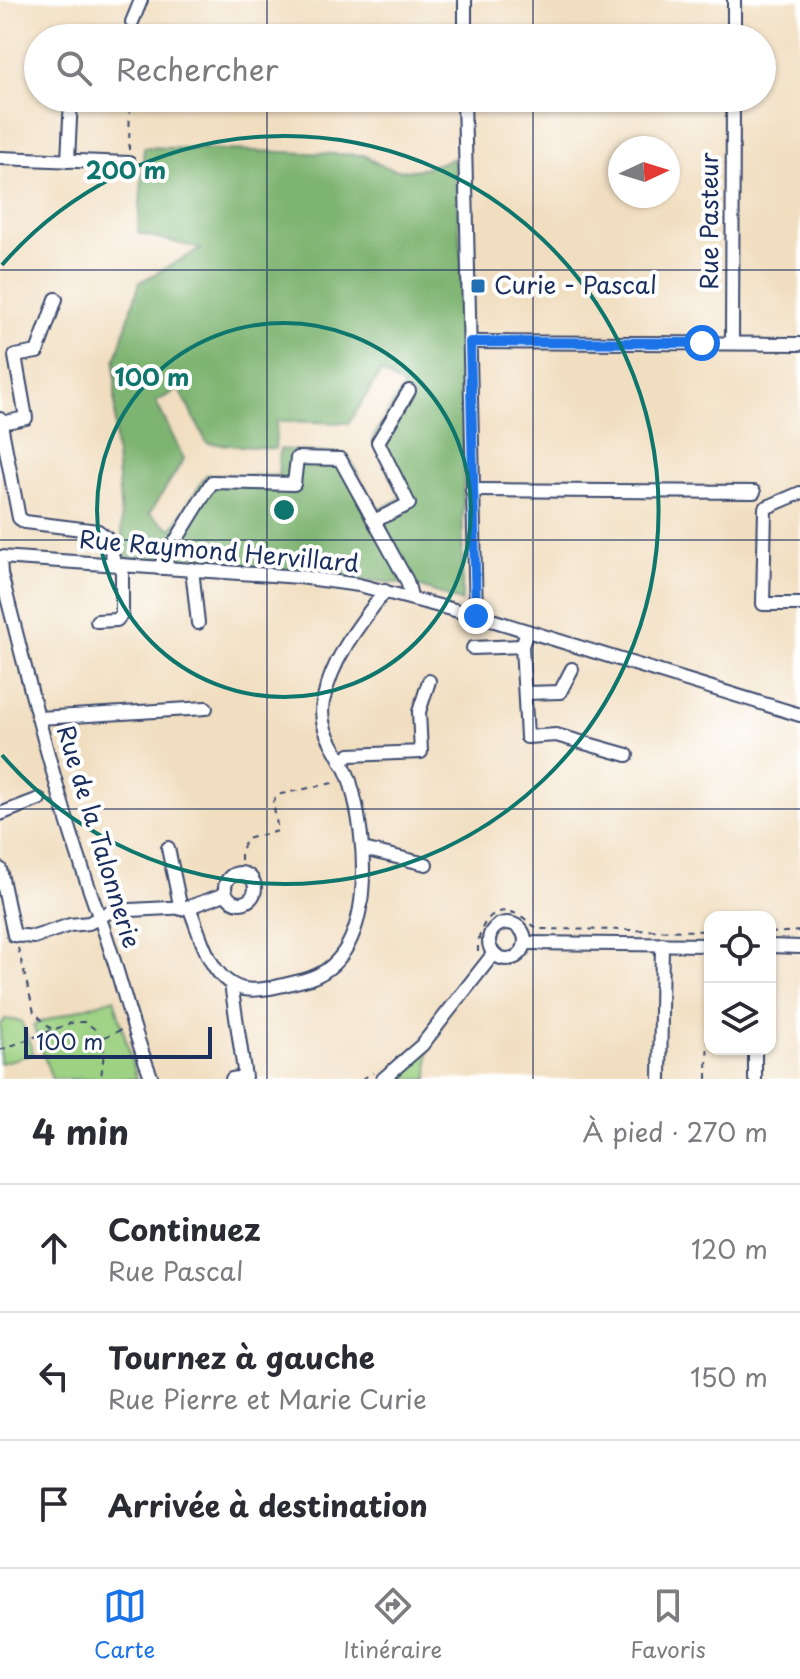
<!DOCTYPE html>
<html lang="fr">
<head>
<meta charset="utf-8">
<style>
  :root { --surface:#fff; --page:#f7f7f7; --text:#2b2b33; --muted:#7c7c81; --line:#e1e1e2; --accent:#1a73e8 }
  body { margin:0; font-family:"Playpen Sans",sans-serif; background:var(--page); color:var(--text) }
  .controls { position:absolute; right:24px; bottom:24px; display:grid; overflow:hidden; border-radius:16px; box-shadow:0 2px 6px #0004 }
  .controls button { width:72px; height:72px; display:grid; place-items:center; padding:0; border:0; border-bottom:2px solid var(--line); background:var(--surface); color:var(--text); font:40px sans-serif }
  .compass { position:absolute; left:608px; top:136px; width:72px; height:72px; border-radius:50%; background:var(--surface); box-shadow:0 2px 6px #0004; rotate:86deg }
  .scale { position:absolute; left:24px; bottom:20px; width:188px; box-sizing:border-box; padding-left:8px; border:4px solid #1b2f5e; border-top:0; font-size:22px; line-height:28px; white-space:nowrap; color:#1b2f5e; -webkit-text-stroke:6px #fff; paint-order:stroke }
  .stop { position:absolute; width:24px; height:24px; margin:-18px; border:6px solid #1a73e8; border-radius:50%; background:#fff }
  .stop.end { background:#1a73e8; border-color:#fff; box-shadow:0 2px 8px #0008 }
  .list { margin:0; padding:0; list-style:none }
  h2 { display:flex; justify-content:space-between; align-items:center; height:104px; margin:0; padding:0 32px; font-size:34px }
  h2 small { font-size:26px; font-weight:400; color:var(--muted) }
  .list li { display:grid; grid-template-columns:52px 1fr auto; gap:24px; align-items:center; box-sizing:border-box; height:128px; padding:0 32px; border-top:2px solid var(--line) }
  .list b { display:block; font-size:30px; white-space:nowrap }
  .list p { margin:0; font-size:26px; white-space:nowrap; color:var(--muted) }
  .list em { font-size:26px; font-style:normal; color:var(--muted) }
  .icon { flex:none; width:44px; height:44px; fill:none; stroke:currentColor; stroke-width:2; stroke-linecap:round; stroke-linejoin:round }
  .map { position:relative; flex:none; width:800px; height:1079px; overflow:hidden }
  .search { position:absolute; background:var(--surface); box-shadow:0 2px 6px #0004; left:24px; right:24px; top:24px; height:88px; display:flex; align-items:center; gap:20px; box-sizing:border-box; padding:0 28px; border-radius:44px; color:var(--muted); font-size:30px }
  .sheet { height:488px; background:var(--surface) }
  nav { display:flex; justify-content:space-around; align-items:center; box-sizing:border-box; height:112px; border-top:2px solid var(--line); background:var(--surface); font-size:22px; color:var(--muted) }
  nav a { display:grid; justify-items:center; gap:4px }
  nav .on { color:var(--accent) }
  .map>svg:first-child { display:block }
  .green { fill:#9dd283; stroke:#5c8070; stroke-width:2 }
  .forest { fill:#7eb471; stroke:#4c7268; stroke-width:2; fill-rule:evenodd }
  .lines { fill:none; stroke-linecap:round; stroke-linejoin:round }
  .minor-casing { stroke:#3b496d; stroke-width:16 }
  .path { stroke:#3b496d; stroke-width:2; stroke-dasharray:6 6; stroke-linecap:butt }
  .minor { stroke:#fff; stroke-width:12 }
  .route { stroke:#1a73e8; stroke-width:10 }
  .grid { fill:none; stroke:#1b2f5e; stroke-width:2; stroke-opacity:0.55 }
  .ring { fill:none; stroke:#0f766e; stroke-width:4 }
  .poi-dot { fill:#1f6fb2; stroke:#fff; stroke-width:3 }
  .labels { text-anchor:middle; stroke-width:8; stroke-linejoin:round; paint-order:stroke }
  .street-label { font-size:24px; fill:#1b2f5e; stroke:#fff }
  .poi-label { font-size:24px; fill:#1b2f5e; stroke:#fff; text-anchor:start }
  .centre { fill:#0f766e; stroke:#fff; stroke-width:4 }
  .ring-label { font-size:24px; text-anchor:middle; font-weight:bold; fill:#0f766e; stroke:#fff; stroke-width:8; stroke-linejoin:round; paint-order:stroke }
</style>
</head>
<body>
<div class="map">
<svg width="800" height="1079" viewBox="0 0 800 1079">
  <rect width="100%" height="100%" fill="#fff"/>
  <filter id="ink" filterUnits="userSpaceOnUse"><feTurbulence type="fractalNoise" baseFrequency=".0125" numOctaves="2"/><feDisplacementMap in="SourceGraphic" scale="16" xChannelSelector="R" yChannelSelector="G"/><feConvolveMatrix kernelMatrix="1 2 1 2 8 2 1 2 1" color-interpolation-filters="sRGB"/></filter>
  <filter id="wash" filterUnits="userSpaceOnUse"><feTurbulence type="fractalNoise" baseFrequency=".006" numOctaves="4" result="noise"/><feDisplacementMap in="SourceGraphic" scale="32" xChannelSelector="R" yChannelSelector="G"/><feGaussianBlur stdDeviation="1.8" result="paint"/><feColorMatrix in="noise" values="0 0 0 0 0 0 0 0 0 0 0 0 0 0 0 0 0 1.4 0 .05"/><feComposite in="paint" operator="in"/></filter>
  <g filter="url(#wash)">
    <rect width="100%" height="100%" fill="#f1dec0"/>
    <g class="green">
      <path d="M114 998 137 1079H52L33 1025Z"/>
      <path d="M5 1019 21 1021 34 1054 0 1063V1024Z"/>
      <path d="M429 1040 428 1079H393Z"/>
    </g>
    <path class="forest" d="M144 147 364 155C398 179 417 171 454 158L465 303 462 602 416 585 124 557 115 441V361L140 282 201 249 138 233ZM381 372 404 387 372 439 401 498 377 511 348 455 280 449 278 476 206 475 172 529 149 514 184 459 156 402 179 389 207 443 275 449 277 421 349 423Z"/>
  </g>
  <g filter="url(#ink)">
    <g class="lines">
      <defs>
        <g id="minor">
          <path d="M132 22 141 0"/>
          <path d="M465 38V0"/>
          <path d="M734 38V0"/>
          <path d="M464 98 476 616"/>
          <path d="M0 158 129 163"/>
          <path d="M68 161 71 98"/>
          <path d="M470 342 800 344"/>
          <path d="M732 343 733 98"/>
          <path d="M0 419 19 518 25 522 98 531 107 538 115 564"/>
          <path d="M1 423 26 418 15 356 37 352 56 299"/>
          <path d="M472 490 754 492"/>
          <path d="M800 493 765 508 763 604H800"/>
          <path d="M374 521 409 504 378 442 409 391"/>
          <path d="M0 557 300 577 359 585 485 618 800 715"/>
          <path d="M0 557 1 574C31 689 58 805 99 916 119 969 130 1025 152 1079"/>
          <path d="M159 568 212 482 294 484 297 458 340 459 407 581 411 596"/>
          <path d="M192 569 198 623"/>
          <path d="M97 621 117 620 122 614V565"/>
          <path d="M527 631 522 646 527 737 556 735 627 755"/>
          <path d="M473 648 522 646"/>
          <path d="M525 693 560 692 572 669"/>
          <path d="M39 718 206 708"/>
          <path d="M341 762 350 755 421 752 419 712 429 681"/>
          <path d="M0 814 39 799"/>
          <path d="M168 848 181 909"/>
          <path d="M363 849 426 864"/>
          <path d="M0 869 14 935 34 937 70 925 89 923 111 911 189 907C201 935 209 981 244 989 263 992 286 984 304 980 380 961 367 837 350 781 341 752 317 734 323 702 332 658 359 625 385 591"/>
          <circle cx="240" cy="888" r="15"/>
          <path d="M189 907 225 894"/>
          <circle cx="507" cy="941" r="18"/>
          <path d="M526 943 710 945"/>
          <path d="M770 946 800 947"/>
          <path d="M231 984 245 1077 232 1079"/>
          <path d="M383 1079 422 1045 494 953"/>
          <path d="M660 1079 662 944"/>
          <path d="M755 1079V1049"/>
        </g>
      </defs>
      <use href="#minor" class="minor-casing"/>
      <g class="path">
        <path d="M129 150 130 98"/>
        <path d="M241 872V850L246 839 278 831 273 802 276 795 337 782"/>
        <path d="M770 933 800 931"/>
        <path d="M18 948 34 1012 51 1029"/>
        <path d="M478 952C477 929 490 901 519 915 527 919 531 926 540 929L710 931"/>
        <path d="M104 1037 121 1030"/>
        <path d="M0 1050 74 1022H84C111 1036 103 1054 101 1079"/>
        <path d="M362 1079 373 1073"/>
        <path d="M707 1079 709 958"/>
      </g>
      <use href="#minor" class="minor"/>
    </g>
  </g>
  <g class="lines" filter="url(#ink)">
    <path class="route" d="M476 616 470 342 702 343"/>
  </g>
  <path class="grid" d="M267 0V38M533 0V38M267 98V1079M533 98V1079M0 270H800M0 540H800M0 809H800"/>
  <g class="ring">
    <circle cx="284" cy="510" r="187"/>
    <path d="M2 265A374 374 0 1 1 2 755"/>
  </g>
  <rect class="poi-dot" x="470" y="278" width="16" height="16" rx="4"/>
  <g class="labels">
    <g class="street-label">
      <text transform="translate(710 221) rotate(-90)" y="8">Rue Pasteur</text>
      <text transform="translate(219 552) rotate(5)" y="8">Rue Raymond Hervillard</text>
      <text transform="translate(98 837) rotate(73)" y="8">Rue de la Talonnerie</text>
    </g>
    <g class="poi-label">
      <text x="494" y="294">Curie - Pascal</text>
    </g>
  </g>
  <circle cx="284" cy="510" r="12" class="centre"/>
  <g class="ring-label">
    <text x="126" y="179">200 m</text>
    <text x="152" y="386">100 m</text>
  </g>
</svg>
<div class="controls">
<button><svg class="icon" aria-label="locate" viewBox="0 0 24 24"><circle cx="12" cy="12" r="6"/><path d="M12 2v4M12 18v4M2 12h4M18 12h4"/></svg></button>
<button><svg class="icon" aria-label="layers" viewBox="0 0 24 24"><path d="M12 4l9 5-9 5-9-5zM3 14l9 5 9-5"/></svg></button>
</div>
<svg class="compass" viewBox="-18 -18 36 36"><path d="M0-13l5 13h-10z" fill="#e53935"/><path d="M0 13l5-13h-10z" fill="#7c7c81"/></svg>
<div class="scale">100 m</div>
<div class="stop" style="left:702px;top:343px"></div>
<div class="stop end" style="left:476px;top:616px"></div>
<div class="search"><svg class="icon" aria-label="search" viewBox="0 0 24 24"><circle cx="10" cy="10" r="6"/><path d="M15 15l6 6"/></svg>Rechercher</div>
</div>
<section class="sheet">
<h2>4 min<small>À pied · 270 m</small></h2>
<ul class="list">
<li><svg class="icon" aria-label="ahead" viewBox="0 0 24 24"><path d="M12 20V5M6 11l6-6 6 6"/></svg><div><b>Continuez</b><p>Rue Pascal</p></div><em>120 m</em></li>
<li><svg class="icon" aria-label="left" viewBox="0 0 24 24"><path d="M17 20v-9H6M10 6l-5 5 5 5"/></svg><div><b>Tournez à gauche</b><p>Rue Pierre et Marie Curie</p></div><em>150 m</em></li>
<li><svg class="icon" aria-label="arrive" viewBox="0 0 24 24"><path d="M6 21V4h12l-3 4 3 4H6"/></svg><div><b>Arrivée à destination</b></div></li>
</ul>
</section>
<nav>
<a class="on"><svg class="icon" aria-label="map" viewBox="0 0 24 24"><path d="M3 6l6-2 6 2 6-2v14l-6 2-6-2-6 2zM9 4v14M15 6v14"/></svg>Carte</a>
<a><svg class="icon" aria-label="directions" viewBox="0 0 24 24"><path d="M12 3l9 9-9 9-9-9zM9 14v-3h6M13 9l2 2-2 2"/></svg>Itinéraire</a>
<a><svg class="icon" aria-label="saved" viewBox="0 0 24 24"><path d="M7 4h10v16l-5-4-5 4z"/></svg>Favoris</a>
</nav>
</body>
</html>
